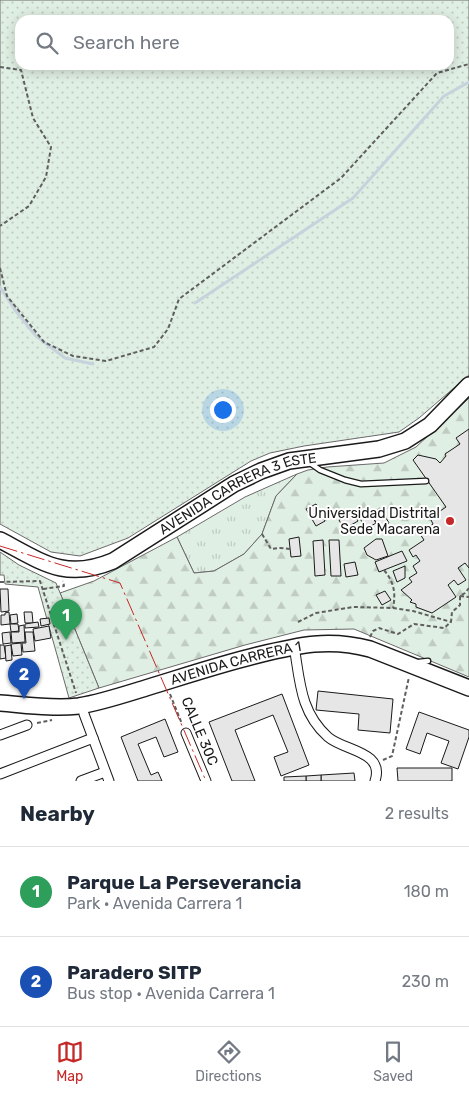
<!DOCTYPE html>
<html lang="en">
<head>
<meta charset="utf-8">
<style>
  :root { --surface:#fff; --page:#f2f2f3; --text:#1f2937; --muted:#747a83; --line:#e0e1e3; --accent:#c62828 }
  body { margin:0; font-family:Rubik,sans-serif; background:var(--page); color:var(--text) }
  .you { position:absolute; left:222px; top:409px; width:18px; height:18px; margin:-12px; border:4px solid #fff; border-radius:50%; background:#1a73e8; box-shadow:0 0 0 8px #1a73e833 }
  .badge { display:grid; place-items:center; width:32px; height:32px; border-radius:50%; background:var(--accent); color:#fff; font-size:16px; font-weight:700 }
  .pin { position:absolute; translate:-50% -41px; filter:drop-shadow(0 1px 2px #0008) }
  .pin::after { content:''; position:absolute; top:26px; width:18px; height:15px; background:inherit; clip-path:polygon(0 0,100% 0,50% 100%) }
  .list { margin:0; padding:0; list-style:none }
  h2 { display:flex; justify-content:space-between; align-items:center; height:65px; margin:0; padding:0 20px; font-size:21px }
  h2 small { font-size:16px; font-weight:400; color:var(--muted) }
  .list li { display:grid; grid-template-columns:32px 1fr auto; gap:15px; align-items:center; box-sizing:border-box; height:90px; padding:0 20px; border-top:1px solid var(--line) }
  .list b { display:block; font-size:19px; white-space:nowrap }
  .list p { margin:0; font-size:16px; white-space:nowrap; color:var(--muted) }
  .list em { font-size:16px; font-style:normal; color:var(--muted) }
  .icon { flex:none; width:28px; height:28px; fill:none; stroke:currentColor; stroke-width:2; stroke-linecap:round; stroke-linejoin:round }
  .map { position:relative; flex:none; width:469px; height:781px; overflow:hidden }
  .search { position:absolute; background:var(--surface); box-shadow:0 2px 12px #0003; left:15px; right:15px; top:15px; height:55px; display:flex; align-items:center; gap:12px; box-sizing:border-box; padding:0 18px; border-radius:15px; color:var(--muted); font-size:19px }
  .sheet { height:245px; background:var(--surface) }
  nav { display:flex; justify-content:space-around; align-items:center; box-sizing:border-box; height:70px; border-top:1px solid var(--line); background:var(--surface); font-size:14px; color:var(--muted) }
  nav a { display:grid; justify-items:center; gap:2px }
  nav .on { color:var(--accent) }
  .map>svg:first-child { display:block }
  .grass { fill:url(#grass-tufts); stroke:#6a6a6a }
  .forest { fill:url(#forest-firs); stroke:#6a6a6a }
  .park { fill:url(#park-dots); stroke:#6a6a6a; fill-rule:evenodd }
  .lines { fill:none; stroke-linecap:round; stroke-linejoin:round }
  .stream { stroke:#c6d2dc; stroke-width:3 }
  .building { fill:#e6e6e6; stroke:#1a1a1a }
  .service-casing { stroke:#1a1a1a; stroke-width:7 }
  .minor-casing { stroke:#1a1a1a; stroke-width:11 }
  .primary-casing { stroke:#1a1a1a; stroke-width:18 }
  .path { stroke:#5f5f5f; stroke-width:2; stroke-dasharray:4 2.5; stroke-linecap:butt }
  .service { stroke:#fff; stroke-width:4.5 }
  .minor { stroke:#fff; stroke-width:9 }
  .primary { stroke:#fff; stroke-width:15 }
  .power { stroke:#c62828; stroke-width:1; stroke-dasharray:18 4 2.5 4; stroke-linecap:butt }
  .poi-dot { fill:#c62828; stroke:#fff; stroke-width:2 }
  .labels { text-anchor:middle; stroke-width:4; stroke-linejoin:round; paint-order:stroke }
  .street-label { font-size:14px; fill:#1a1a1a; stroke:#fff }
  .poi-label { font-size:14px; fill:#1a1a1a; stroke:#fff; text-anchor:end }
</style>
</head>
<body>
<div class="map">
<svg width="469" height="781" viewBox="0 0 469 781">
  <defs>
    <pattern id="grass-tufts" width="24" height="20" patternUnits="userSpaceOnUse" patternTransform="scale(1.25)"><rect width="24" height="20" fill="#e0efe3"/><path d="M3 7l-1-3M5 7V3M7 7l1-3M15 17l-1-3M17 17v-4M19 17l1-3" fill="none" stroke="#c0ccc2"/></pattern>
    <pattern id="forest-firs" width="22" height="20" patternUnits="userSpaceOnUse" patternTransform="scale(1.25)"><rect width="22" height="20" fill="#e0efe3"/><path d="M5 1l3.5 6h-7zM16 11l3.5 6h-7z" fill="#c0ccc2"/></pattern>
    <pattern id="park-dots" width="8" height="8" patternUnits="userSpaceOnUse" patternTransform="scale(1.25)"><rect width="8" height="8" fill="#e0efe3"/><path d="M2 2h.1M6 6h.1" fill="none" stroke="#c0ccc2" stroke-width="1.8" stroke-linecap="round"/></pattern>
  </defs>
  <rect width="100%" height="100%" fill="#fff"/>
  <path class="grass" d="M297 474 276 496 262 534 244 554 214 571 194 573 177 537 245 497Z"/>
  <path class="forest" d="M469 398V677L354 629 304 630 245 645 99 688 60 593 94 581 177 537 194 573 214 571 244 554 262 534 276 496 297 474 308 470 327 467 384 463 416 447Z"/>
  <g class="park">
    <path d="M0 0H469V375L419 418 399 432 304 446 270 453 251 461 128 538 80 556 51 552 0 524ZM20 20H449V65H20Z"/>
    <path d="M0 552 19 565 56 583 99 688 69 698 38 587 5 584 4 575H0Z"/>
  </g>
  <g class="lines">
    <g class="stream">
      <path d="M0 287 15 310 36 336 65 358 93 364"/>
      <path d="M195 303 353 198 444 96 469 82"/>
    </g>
  </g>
  <g class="building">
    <path d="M469 429V568L465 563 458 568 466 580 458 585 454 580 448 585 456 597 432 613 416 607V604L410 602 412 600 401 590 412 582 409 578 417 573 413 566 420 561 416 555 413 557 409 550 424 540 420 534 433 524 430 518 446 507 413 460 418 455 436 459 440 463 446 456 445 454 460 444 456 438Z"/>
    <path d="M316 504 325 521 316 526 306 509Z"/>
    <path d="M380 508 389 523 380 529 371 514Z"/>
    <path d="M368 509 376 523 366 529 358 515Z"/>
    <path d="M353 512 358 521 344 529 339 520Z"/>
    <path d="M299 537 301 556 291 557 289 539Z"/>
    <path d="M376 539H382L388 556 376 560 367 555 364 548Z"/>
    <path d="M323 540 325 575 315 576 313 541Z"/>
    <path d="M329 540H339L341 576H331Z"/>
    <path d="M402 551 407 561 379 572 375 562Z"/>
    <path d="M355 562 358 575 346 577 344 564Z"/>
    <path d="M405 566V578L397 582 393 571Z"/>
    <path d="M0 589H8L9 611 1 612Z"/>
    <path d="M385 591 391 600 382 605 376 595Z"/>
    <path d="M9 612 10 624 1 625V615H5V613Z"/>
    <path d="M24 612H32L33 623H25Z"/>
    <path d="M17 614 18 623 11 624 10 615Z"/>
    <path d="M49 618 50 624 41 626 40 619Z"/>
    <path d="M38 622 39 627 25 628V624Z"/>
    <path d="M10 624H18L19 631 11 632Z"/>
    <path d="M24 625 25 642 12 643 11 632H19V626Z"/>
    <path d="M49 626 51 638 35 641 33 629Z"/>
    <path d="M10 632 11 643 3 644 2 633Z"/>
    <path d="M25 632H33L35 651 23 652 22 643H26Z"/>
    <path d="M21 643 22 655 13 656 11 644Z"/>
    <path d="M0 645H4L6 658 0 659Z"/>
    <path d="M11 645 12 660 6 661 5 646Z"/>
    <path d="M318 691 393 699 390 733 358 730 359 714 316 710Z"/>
    <path d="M282 694 309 765 281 776 274 757 288 752 273 715 235 730 255 781H232L209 722Z"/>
    <path d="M419 712 469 730V737L458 769 441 763 449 741 427 733 420 754 406 749Z"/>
    <path d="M165 719 178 752 164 757 156 737 138 744 151 775 158 772 162 781H138L121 737Z"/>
    <path d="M397 768H452V781H398Z"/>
    <path d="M354 773 355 781H321V775Z"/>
    <path d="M321 775V781H306V776Z"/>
    <path d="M306 776V781H284V777Z"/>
  </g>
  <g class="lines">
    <defs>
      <g id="service">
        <path d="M310 463 320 470 345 480 361 484 426 481"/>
        <path d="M419 662 428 661"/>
      </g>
      <g id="minor">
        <path d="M294 646C300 681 300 712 328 737 344 751 385 751 375 781"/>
        <path d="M84 714 109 781"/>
        <path d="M186 733 206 781"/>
        <path d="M0 735 27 725"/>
        <path d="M0 774 93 738"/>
        <path d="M81 781 105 772"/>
      </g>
      <g id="primary">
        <path id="s1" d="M0 540C42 562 65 581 113 561L234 484 261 471 289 461 379 449 405 441 430 425 469 385"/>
        <path id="s2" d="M0 703C26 705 53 709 79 706 103 702 126 694 149 687 185 676 221 664 258 655 299 645 329 638 370 649L469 688"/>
      </g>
    </defs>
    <use href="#service" class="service-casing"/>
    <use href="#minor" class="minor-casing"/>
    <use href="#primary" class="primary-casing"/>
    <g class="path">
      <path d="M0 67 21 70 33 118 51 147 46 177 29 206 0 226"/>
      <path d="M0 268 7 296 44 342 73 356 106 361 154 347 168 329 179 299 341 178 437 73 469 64"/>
      <path d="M262 534 271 549 280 548 290 549"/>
      <path d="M384 570C394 582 396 593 393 608"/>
      <path d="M0 582 40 581 76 693"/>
      <path d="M43 589 64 586 63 581"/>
      <path d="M460 596 469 597"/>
      <path d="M298 622 316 613 353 607 393 608 413 611 451 622"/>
      <path d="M370 637 373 631 379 628 398 634 414 624 444 628 451 622 452 612 460 605V596L465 593 469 588"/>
      <path d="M170 694 182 724"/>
      <path d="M37 723 52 720"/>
      <path d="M383 760 392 756 409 677"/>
    </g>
    <use href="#service" class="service"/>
    <use href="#minor" class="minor"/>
    <use href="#primary" class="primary"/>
    <path class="power" d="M0 546 120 583 206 781"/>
  </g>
  <circle class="poi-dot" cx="450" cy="521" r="5"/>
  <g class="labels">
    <g class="street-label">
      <text dy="5" stroke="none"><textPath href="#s1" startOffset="264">AVENIDA CARRERA 3 ESTE</textPath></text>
      <text dy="5" stroke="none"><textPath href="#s2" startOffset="242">AVENIDA CARRERA 1</textPath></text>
      <text transform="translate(200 731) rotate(67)" y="5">CALLE 30C</text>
    </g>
    <g class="poi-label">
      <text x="440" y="518">Universidad Distrital<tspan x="440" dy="16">Sede Macarena</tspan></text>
    </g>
  </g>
</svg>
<div class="you"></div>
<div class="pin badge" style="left:66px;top:640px;background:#2e9e5b">1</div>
<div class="pin badge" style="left:24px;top:699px;background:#1a4fb4">2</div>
<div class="search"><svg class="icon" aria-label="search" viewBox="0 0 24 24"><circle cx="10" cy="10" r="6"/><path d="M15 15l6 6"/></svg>Search here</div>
</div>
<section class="sheet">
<h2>Nearby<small>2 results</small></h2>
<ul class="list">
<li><span class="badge" style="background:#2e9e5b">1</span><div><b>Parque La Perseverancia</b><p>Park · Avenida Carrera 1</p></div><em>180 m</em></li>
<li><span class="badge" style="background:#1a4fb4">2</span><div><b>Paradero SITP</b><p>Bus stop · Avenida Carrera 1</p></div><em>230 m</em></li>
</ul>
</section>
<nav>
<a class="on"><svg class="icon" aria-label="map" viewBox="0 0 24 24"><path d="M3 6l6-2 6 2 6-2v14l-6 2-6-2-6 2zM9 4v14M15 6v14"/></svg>Map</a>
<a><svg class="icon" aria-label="directions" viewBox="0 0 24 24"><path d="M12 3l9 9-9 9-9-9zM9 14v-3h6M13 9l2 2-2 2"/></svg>Directions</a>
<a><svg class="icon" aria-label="saved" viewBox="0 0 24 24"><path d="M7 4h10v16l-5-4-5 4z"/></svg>Saved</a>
</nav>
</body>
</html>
